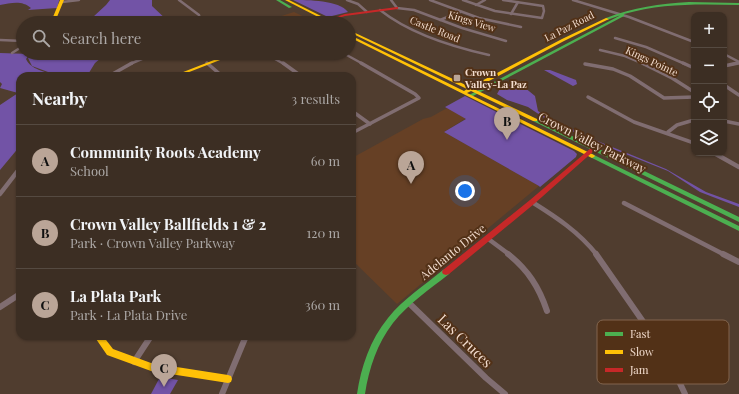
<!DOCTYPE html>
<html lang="en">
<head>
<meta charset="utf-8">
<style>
  :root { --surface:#3c2e23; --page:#43362b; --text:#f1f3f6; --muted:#aca8a6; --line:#554a41; --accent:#baa597 }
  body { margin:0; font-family:"Playfair Display",serif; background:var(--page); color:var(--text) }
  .controls { position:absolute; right:12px; top:12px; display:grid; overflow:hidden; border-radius:8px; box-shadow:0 1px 3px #0004 }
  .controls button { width:36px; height:36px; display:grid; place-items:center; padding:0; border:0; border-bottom:1px solid var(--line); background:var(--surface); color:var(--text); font:20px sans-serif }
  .you { position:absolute; left:465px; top:191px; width:14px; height:14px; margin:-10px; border:3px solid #fff; border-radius:50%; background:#1a73e8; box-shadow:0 0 0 6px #1a73e833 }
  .badge { display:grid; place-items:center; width:26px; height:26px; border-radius:50%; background:var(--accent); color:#111; font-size:13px; font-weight:700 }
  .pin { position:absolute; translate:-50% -33px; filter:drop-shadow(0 1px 2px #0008) }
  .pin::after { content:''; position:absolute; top:21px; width:14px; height:12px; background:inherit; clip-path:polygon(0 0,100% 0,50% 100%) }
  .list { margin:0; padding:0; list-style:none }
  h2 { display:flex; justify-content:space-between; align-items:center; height:52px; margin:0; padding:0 16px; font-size:17px }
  h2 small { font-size:13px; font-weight:400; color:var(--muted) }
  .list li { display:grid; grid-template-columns:26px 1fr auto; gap:12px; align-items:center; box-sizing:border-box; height:72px; padding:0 16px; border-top:1px solid var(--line) }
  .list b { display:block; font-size:15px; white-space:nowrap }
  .list p { margin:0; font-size:13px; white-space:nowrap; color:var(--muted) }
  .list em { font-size:13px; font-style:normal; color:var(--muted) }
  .icon { flex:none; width:22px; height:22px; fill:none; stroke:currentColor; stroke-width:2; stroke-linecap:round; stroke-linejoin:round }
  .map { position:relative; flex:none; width:739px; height:394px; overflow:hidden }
  .search { position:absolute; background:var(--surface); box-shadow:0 1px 3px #0004; left:16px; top:16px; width:340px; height:44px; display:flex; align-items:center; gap:10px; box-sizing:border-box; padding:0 14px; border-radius:22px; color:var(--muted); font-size:15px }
  .panel { position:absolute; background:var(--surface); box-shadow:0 1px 3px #0004; left:16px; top:72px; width:340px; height:268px; border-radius:12px }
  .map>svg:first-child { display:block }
  .built { fill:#664025 }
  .green { fill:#7253a6 }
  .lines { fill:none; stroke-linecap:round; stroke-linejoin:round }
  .street-far3 { stroke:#806d71; stroke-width:2.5 }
  .street-far2 { stroke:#806d71; stroke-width:3.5 }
  .street-far1 { stroke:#806d71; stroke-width:4.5 }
  .street { stroke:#806d71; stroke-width:6 }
  .fast { fill:#4caf50; fill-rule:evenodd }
  .slow { fill:#ffc107; fill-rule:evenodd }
  .jam { fill:#c62828; fill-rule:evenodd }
  .poi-dot { fill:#baa597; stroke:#523117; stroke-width:1.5 }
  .labels { text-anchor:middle; stroke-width:4; stroke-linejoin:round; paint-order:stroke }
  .far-street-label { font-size:10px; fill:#f3ddcf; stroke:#523117 }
  .far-poi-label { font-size:10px; font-weight:bold; fill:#f3ddcf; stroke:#523117; text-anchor:start }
  .street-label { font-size:12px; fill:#f3ddcf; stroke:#523117 }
  .near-street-label { font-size:14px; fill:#f3ddcf; stroke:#523117 }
  .key { fill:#523117; stroke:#82654e; stroke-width:1 }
  .key-label { font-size:11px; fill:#f3ddcf }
</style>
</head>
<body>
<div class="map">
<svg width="739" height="394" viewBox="0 0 739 394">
  <rect width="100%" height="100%" fill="#503d2f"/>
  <g class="built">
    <path d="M294 12 313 21V23H279L272 19Z"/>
    <path d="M447 108 466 118 444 132 539 186 397 304 352 260V158L423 119 431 117Z"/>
  </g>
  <g class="green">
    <path d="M0 0H59V1L57 8 28 10 31 8C22 0 11 3 0 5Z"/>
    <path d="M110 0H152V6L170 23H97L99 21 98 18 93 17 106 5Z"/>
    <path d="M293 0C308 0 339 0 348 12L328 17Z"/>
    <path d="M0 53 30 54 26 59C31 70 45 71 55 76H20V146L0 170V105L18 93 0 88 2 84 0 82Z"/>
    <path d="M40 53H107L95 63 87 76H56V75L32 66 28 58Z"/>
    <path d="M544 70H550L576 80 577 84 573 86Z"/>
    <path d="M512 83 524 87 535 96 538 111 546 116 595 140 666 169 706 192 739 204V207L700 192 668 171 598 143 546 119 528 107 507 100 497 94 501 87H505Z"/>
    <path d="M465 96 574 151 577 154 576 157 540 187 539 186 444 132 466 119 445 107Z"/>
    <path d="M160 377 178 380 170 394H151Z"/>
  </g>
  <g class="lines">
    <g class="street-far3">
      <path d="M179 0 199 15 201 23"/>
      <path d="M347 0 358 4 367 12"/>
      <path d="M391 0 397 8 414 10 462 28 506 41"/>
      <path d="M430 0 479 18 521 27"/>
      <path d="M463 0 495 11 542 18 544 11 543 6 503 0"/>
      <path d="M573 0 629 17 694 42"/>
      <path d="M62 2 79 0"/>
      <path d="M476 5 485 0"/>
      <path d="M380 10C409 33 453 47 489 55"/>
      <path d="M511 14 518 2"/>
      <path d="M40 18 55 17"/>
      <path d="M440 20 460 12"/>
      <path d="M615 38 646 47 685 64"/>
      <path d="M0 40 23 41"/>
      <path d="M600 50 625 56 644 64"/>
      <path d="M12 53 23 46"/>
      <path d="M343 53 363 64"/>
      <path d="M266 54 284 64"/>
      <path d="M724 54 739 62"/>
      <path d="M207 63 208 64"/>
      <path d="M130 64 156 53"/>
      <path d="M733 64 739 63"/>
    </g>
    <g class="street-far2">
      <path d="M207 63 222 76"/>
      <path d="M283 63 301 76"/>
      <path d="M642 63 672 78 694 92"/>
      <path d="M683 63 694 68"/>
      <path d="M585 64 613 69 630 76 664 98 694 97"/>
      <path d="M724 66 738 63"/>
      <path d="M109 76 132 63"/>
      <path d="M724 85 739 95"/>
      <path d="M588 97 634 122 694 143"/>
      <path d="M352 111 370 124"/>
      <path d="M724 121 739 124"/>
      <path d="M668 132 677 125 694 120"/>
      <path d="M352 133 419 98 415 94 361 63"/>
    </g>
    <g class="street-far1">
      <path d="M714 153 739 167"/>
      <path d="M0 194 20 168"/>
      <path d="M532 202C556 217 579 232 597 255"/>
      <path d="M624 203 725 255"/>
      <path d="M487 238 510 255"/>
    </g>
    <g class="street">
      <path d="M508 254C528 270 539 287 547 311"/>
      <path d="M596 254 667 356 685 394"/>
      <path d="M723 254 739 262"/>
      <path d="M409 303 486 378 505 394"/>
      <path d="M0 307 20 294"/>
      <path d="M134 362 151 336"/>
      <path d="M222 394 246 336"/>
    </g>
    <g class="fast">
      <path d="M276 0H280L292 7 289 8Z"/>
      <path d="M689 2 739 3V5C700 4 662 3 624 14H622H624V16L473 96H471L469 95 621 15 607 20H606V18C634 7 659 4 689 2Z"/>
      <path d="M533 119H537L739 217V222L533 121Z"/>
      <path d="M592 154 739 226V231L590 157 589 156 590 155Z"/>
      <path d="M446 269 449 270 450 272 449 274C430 289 408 304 393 323 377 344 369 368 365 394H357C361 367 370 340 388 318 403 299 425 285 443 270Z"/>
    </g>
    <g class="slow">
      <path d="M60 0H64L57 17 51 23H47L53 17Z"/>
      <path d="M285 0H289L335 23H330Z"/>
      <path d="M606 18 609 19 564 41 474 89 537 119V121H533L471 91 467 93 594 155 595 156 594 157 592 158 349 37V35H350L464 91 467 89 349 32V30L470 87 562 39Z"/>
      <path d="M232 53H238L179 76H173Z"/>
      <path d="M94 336H103L113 349 151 363 228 375 231 376 232 379 231 382 228 383 151 371 107 355Z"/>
    </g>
    <g class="jam">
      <path d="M397 7H398V9L345 16 323 23H318L345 14Z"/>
      <path d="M593 147 596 149 595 150 534 204 449 274 446 275 443 274 442 272 443 270 530 200 591 148Z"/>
    </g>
  </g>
  <rect class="poi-dot" x="453" y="74" width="8" height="8" rx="2"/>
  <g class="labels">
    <g class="far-street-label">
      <text transform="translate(472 21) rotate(17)" y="4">Kings View</text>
      <text transform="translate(569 26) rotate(-27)" y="4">La Paz Road</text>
      <text transform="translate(435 29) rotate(22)" y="4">Castle Road</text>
      <text transform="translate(652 61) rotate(25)" y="4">Kings Pointe</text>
    </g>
    <g class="far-poi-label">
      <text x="465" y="76">Crown<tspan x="465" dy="12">Valley-La Paz</tspan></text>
    </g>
    <g class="street-label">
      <text transform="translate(592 143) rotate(27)" y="4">Crown Valley Parkway</text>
      <text transform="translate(453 252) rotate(-39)" y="4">Adelanto Drive</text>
    </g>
    <g class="near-street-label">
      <text transform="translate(465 341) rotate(44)" y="5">Las Cruces</text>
    </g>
  </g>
  <rect x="597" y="320" width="132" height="64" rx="6" class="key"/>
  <rect x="605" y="332" width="18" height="4" fill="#4caf50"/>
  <rect x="605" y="350" width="18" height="4" fill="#ffc107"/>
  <rect x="605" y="368" width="18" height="4" fill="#c62828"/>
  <g class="key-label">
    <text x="630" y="338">Fast</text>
    <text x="630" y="356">Slow</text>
    <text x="630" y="374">Jam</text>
  </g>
</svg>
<div class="controls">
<button>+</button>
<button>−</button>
<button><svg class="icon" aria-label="locate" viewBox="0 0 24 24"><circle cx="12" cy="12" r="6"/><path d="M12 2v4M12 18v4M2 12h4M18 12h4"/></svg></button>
<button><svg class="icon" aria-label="layers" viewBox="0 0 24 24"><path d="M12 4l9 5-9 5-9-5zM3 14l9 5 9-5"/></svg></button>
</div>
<div class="you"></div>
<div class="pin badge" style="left:411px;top:184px">A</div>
<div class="pin badge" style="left:507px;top:140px">B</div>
<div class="pin badge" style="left:164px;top:387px">C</div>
<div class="search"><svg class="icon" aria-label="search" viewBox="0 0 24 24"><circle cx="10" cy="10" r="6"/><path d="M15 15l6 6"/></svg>Search here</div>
<section class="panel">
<h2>Nearby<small>3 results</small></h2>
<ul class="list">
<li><span class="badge">A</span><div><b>Community Roots Academy</b><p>School</p></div><em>60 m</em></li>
<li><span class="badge">B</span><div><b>Crown Valley Ballfields 1 &amp; 2</b><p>Park · Crown Valley Parkway</p></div><em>120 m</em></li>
<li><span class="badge">C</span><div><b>La Plata Park</b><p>Park · La Plata Drive</p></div><em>360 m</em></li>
</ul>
</section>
</div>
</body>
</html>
